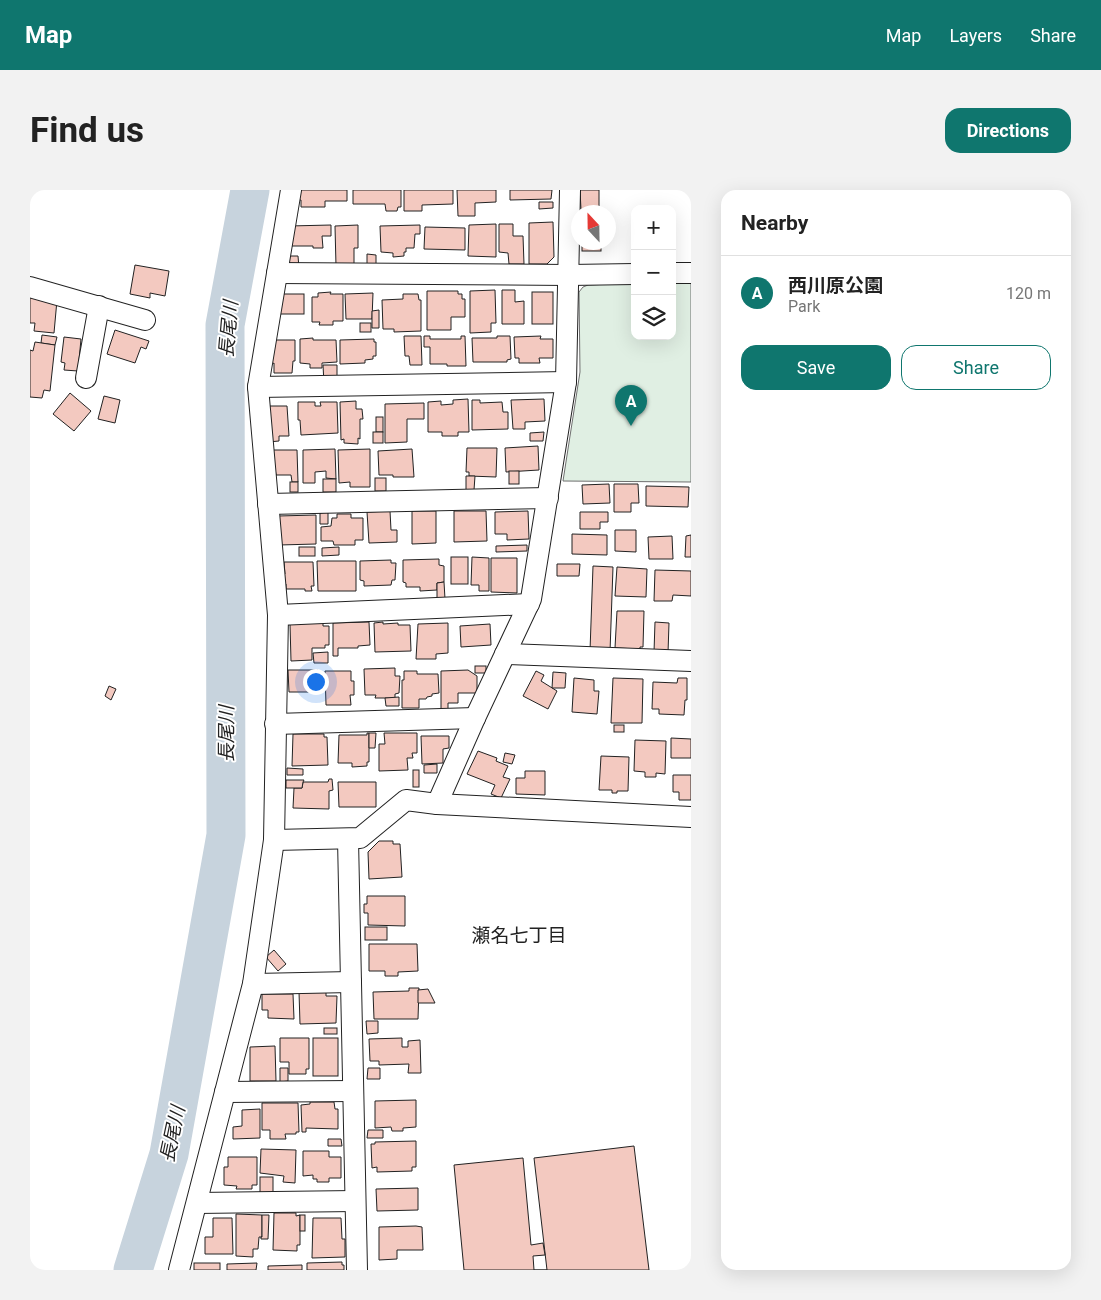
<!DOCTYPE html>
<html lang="en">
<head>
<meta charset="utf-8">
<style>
  :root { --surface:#fff; --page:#f2f2f2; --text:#222; --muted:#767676; --line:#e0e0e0; --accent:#0f766e }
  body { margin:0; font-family:Roboto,"Noto Sans JP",sans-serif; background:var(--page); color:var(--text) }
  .controls { position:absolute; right:15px; top:15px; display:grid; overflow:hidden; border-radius:10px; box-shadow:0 5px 20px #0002 }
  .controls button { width:45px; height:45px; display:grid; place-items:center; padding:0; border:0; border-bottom:1px solid var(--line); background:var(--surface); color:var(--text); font:25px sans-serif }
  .compass { position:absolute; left:541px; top:15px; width:45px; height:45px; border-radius:50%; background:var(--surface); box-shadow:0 5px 20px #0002; rotate:338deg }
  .you { position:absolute; left:285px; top:491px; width:18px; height:18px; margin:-12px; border:4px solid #fff; border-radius:50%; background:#1a73e8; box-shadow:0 0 0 8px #1a73e833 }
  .badge { display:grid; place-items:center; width:32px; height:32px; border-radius:50%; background:var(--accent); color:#fff; font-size:16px; font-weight:700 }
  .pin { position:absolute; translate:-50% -41px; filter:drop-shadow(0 1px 2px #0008) }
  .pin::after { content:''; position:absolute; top:26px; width:18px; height:15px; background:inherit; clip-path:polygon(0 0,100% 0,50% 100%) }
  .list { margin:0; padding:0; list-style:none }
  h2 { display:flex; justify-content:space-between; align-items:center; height:65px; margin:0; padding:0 20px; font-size:21px }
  h2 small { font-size:16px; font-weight:400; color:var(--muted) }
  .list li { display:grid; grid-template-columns:32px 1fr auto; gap:15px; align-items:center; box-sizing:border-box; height:75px; padding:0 20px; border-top:1px solid var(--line) }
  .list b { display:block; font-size:19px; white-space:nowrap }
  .list p { margin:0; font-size:16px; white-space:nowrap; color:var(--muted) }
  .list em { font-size:16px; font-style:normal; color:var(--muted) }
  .actions { display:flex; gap:10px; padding:15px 20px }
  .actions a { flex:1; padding:11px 0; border:1px solid var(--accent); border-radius:15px; text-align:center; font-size:18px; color:var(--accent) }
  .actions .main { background:var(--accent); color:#fff }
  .icon { flex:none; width:28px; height:28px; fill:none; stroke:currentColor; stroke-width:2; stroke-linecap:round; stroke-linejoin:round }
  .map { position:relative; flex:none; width:661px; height:1080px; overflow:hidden; border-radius:15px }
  header { display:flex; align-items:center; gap:30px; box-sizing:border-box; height:70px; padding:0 25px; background:var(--accent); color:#fff }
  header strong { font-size:24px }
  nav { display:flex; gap:28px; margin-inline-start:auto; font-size:18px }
  .intro { display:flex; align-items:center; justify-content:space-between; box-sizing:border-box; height:120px; padding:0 30px }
  h1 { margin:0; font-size:35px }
  .button { padding:12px 22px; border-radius:15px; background:var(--accent); color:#fff; font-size:18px; font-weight:700 }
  main { display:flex; gap:30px; padding:0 30px }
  aside { flex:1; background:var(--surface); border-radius:15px; box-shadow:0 5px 20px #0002 }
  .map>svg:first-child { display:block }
  .green { fill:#e0efe3; stroke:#6f6f6f }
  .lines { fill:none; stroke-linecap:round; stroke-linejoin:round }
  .river { stroke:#c7d3dd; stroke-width:39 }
  .building { fill:#f3c9c0; stroke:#222 }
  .street-casing { stroke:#222; stroke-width:22 }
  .street { stroke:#fff; stroke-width:20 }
  .labels { text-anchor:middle; stroke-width:4; stroke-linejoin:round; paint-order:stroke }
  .water-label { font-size:19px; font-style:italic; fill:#222; stroke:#fff }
  .neighbourhood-label { font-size:19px; fill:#222; stroke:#fff }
</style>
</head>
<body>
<header>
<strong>Map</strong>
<nav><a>Map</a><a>Layers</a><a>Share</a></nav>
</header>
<div class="intro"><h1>Find us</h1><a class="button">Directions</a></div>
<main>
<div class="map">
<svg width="661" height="1080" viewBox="0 0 661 1080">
  <rect width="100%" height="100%" fill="#fff"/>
  <path class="green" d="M605 93V146H642V93H661V292L533 291 550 182 549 102 553 97 558 95Z"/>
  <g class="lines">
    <path class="river" d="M103 1080 139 964 196 645 195 135 220 0"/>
  </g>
  <g class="building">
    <path d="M267 0H317V11H295V17H271V10H266Z"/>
    <path d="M323 0H371V17H368L367 21H356L355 14H323Z"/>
    <path d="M374 0H423V14L392 15V21H374Z"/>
    <path d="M427 0H466V12L445 13V26H428Z"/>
    <path d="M480 0H522L521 9 480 10Z"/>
    <path d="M550 0H569V21L551 20Z"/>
    <path d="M509 12H523V18L509 19Z"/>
    <path d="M523 32 524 67 517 74H499V33Z"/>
    <path d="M466 34V67L438 66 439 35Z"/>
    <path d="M469 34H483V46H493L494 74H479L478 63 469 62Z"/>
    <path d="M301 35V46H292L293 58H283V56H259V36Z"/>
    <path d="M328 35V58H324V76H306L305 36Z"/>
    <path d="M390 35V44H385L384 58H376V62H374V66L363 67V63L351 62 350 36Z"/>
    <path d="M395 37 435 38V60L394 59Z"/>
    <rect x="552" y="52" width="19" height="9"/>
    <path d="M337 64 346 65V76H337Z"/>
    <path d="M256 66H268L269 78 256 74Z"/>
    <path d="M105 75 139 81 135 106 120 103V108L100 104Z"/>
    <path d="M465 100 466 133H461V142L440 143V101Z"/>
    <path d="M472 100H485V112L494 111V134H472Z"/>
    <path d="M397 101H428V104H432V109H435V127H421V140H397Z"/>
    <path d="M301 102 300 104H313V131H303V135H289L290 132H282V107H288V103Z"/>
    <rect x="502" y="102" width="21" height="32"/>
    <path d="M343 103 342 129H316L315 104Z"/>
    <rect x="248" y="104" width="26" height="20"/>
    <path d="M373 104H388L389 110H391V141L364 142V139H353L352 110 373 109Z"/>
    <path d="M0 106 27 110 24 143 4 141 5 133H0Z"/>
    <path d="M349 120V138H342V121Z"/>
    <rect x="330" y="133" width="11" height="9"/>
    <path d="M85 140 119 151 116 159 111 157 105 173 77 164Z"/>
    <path d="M12 145 27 147 25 155 11 153Z"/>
    <path d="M374 146H391L392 175H380L379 166H375Z"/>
    <path d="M394 146H400V149H431V146H435L436 176H417V174H400V157H394Z"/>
    <path d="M467 146H480L481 169 477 170V172H443L442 148H467Z"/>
    <path d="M511 146 510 149H523V168H509L510 173H489V168H485L484 147Z"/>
    <path d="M34 147 51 149 48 181 34 180 35 173 31 172Z"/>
    <path d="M283 148V150H306L307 172 292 173V178H280V174L270 173V149Z"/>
    <path d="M344 149V152H346V166H343V169L335 170V173L310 174V150Z"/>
    <path d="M243 150H265V171H263L262 183H244V173L242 174Z"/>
    <path d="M5 152 25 155 20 201 14 200 12 208 0 207V160L3 161Z"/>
    <path d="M293 175H307V193L294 194Z"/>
    <path d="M40 203 61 221 44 241 23 224Z"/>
    <path d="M74 206 90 210 85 233 68 229Z"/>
    <path d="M438 209 439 242H428V246H412V242H398V212L411 211V215L423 214V210Z"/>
    <path d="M514 209 515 231 495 232V239H483L481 210Z"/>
    <path d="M442 210H450V213L472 212 473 222H478V239L442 240Z"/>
    <path d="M326 211V219H332L333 229H330V249L328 248V254L314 253V249L311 250 310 212Z"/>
    <path d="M268 212H285V216H291L290 212H307L308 243 271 245 270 230H268Z"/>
    <path d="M394 213V229H377V252L355 253V214Z"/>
    <path d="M237 216H257L259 246H249V251L238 252Z"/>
    <rect x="346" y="227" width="7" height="15"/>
    <rect x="343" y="242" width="10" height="11"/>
    <path d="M514 242 513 251H500V243Z"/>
    <path d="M508 256 509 280 476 282 475 258Z"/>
    <path d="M437 258H467L466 287 439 286V282H436Z"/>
    <path d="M305 259 306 289 296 288V281L285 282V293H273V260Z"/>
    <path d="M340 259V297H320V292L309 293 308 260Z"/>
    <path d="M382 259 384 287H363V285H349L348 261Z"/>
    <path d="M242 260H267L268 292H262L261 285H246Z"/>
    <rect x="479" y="281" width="10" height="13"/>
    <path d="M436 286H445L444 300H436Z"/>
    <rect x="345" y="288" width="11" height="13"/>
    <rect x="293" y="289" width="13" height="13"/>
    <rect x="260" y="292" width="8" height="10"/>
    <path d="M579 294 580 313 553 314 552 295Z"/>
    <path d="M584 294H608L609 313H601V322H584Z"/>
    <path d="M616 296 659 297 658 317 616 316Z"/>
    <path d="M360 321 361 340H367V352L339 353 337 322Z"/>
    <path d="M382 321H406V353L382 354Z"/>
    <path d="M424 321H456L457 351 424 352Z"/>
    <path d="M498 321 499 349 477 350V344H465V322Z"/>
    <path d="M298 322V334H290V323Z"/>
    <path d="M550 322H578V332H570V339H550Z"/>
    <path d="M307 324H321V328H333V350H325V355H304L303 351H291V337L301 336 302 328H307Z"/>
    <path d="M286 325V354L249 355 248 326Z"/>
    <path d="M585 340H606V362L585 361Z"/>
    <path d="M542 344 577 345V365L542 364Z"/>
    <path d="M661 345V367H655L656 346Z"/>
    <path d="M642 346 643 369H619L618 347Z"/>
    <path d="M497 355V361L466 362V356Z"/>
    <rect x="269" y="357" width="16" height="9"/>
    <path d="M309 357V365L292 366V358Z"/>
    <rect x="421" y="367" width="17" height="27"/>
    <path d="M442 367 459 368V401H449V395H441Z"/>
    <path d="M461 368H487V403L461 402Z"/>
    <path d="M409 369V375L414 376V392L407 393V400L390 401V397H376V393L373 392V370Z"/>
    <path d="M361 370V373H366L365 390H362L361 395 334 396V391L330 390V371Z"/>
    <path d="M287 371H326V401H288Z"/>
    <path d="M254 372H283L284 396H281L282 401H275V399H256V394H252V384H255Z"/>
    <path d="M527 374H550L549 386H527Z"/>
    <path d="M563 376 583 377 580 462 560 461Z"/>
    <path d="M587 377 617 379 616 407 585 406Z"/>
    <path d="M625 380 661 381V406L643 405 642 411H624Z"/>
    <path d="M414 392 415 409 407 410V393Z"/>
    <path d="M587 421H614L613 457H610V459L585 458Z"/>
    <path d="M339 432 340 455 328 456V458H308V466H303V433Z"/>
    <path d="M353 432V434L368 433V435H380L381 461 345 462 344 433Z"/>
    <path d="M625 432 639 433 638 463 624 462Z"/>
    <path d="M293 433V436H299V455H295V458H282V470L261 471 260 434Z"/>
    <path d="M418 433V463L406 464V469H386L388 434Z"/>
    <path d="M460 434 461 455 431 457 430 436Z"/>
    <path d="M298 462V473H284L283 463Z"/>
    <rect x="445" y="476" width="11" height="7"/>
    <path d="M365 478V486H370L369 503 365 504V508H345L346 505H335L334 479Z"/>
    <path d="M258 480H288L289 502H259Z"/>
    <path d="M438 480 447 486V503H428V513H418V522H411V481Z"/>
    <path d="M295 481H321V491H324V505H320L321 515H296Z"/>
    <path d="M374 481H387V484H408L409 503 402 504V506L397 507 396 509H389V518H372V490H374Z"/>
    <path d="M506 481 514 485 511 491 527 501 518 519 493 506Z"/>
    <path d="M523 482 536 483 535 498H522Z"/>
    <path d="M544 488 564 490V501H569L567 524 542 522Z"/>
    <path d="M583 488 613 489 612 533H581Z"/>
    <path d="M648 488H657V510H655L654 525 629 524V519H622L623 492 647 493Z"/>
    <path d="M79 496 86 499 81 510 75 506Z"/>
    <path d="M369 507V516H356L355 508Z"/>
    <rect x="584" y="535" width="10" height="7"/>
    <path d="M337 543H339V572H337V576L322 577V573H308L309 545H337Z"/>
    <path d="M339 543H346L345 558H339Z"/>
    <path d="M354 543H387V563H382L383 568H377L378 580 349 581V554H355Z"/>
    <path d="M263 544H294V547H297L298 575 262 576Z"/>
    <path d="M391 546H419V558L413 559V573L392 574Z"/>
    <path d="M641 548 661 549V568H641Z"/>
    <path d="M605 550 636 551 635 584 626 583V587H615V582L604 581Z"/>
    <path d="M448 561 467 568 466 571 478 576 473 587 480 589 471 608 461 604 465 595 437 584Z"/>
    <path d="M475 563 485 565 482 574 473 572Z"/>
    <path d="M571 566 599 567 598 601H587V603H582V600H569Z"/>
    <path d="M407 574V583H394V575Z"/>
    <path d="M257 578 273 579V585H257Z"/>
    <rect x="383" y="580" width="6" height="17"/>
    <path d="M495 581H515V605L486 604V588H495Z"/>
    <path d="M643 585H661V610H649V602H643Z"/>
    <path d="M299 589H302L303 600 299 601V619L263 618 264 598H272L273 592H298Z"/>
    <path d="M256 590H274L273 592 272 598H256Z"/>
    <path d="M308 592H346V617H309Z"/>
    <path d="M349 651H363V654H370L372 687 339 689 338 662Z"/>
    <path d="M337 706H375V736L338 735V723H334V714H337Z"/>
    <rect x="335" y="737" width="22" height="13"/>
    <path d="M339 754H387L388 781 368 782V786H355V781H339Z"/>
    <path d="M244 760 256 774 248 781 236 767Z"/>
    <path d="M379 798H389L388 829H344L343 802 379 801Z"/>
    <path d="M398 799 405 813H388V800Z"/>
    <path d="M269 802H296V806H307L306 833 270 834Z"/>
    <path d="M232 804H263L264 829 238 828V820H232Z"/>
    <path d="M336 831H348V843L337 844Z"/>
    <rect x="294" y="838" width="13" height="6"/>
    <path d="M250 848H279V879H276V884H259V872H250Z"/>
    <rect x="283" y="848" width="25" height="38"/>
    <path d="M372 848V857H378V851L390 850 391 883H378L379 874 349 875V871H340L339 849Z"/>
    <path d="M245 856 246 891H220V857Z"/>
    <path d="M250 878H258V891L250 892Z"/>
    <path d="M338 878H350V889H337Z"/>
    <path d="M386 910V937L373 938V941H362L361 937 345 938V911Z"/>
    <path d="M280 912H304L305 919H308V939L276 938V942H272L271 915 280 914Z"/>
    <path d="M232 913H268L269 942H266V944H255L256 949H240V940H232Z"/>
    <path d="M230 919V948L203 949V937L212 936V920Z"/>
    <path d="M338 940H353V948H337Z"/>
    <path d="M298 949H311L312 956H298Z"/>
    <path d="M386 951V977H382V981L347 982V977L342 978 341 954H345V952Z"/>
    <path d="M604 956 619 1080H517L504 968Z"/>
    <path d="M231 959 266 960 265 993 253 992 254 986 230 983Z"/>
    <path d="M273 961H299V967H311V988H299V992H287V989H283V985L273 986Z"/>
    <path d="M198 967H227V995H222V999H206L207 996 194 995V977H198Z"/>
    <path d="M493 968 501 1055 513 1053 515 1065 503 1066 504 1080H517H434L424 975Z"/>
    <rect x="230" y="987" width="13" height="16"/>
    <path d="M388 998V1020L347 1021 346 999Z"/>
    <path d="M244 1023H266V1026L270 1025V1055H267V1061L243 1060Z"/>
    <path d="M206 1024 232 1025V1047H229L228 1059H223V1067L206 1066Z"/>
    <path d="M232 1025H239L238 1049H231V1047H232Z"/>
    <rect x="270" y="1025" width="5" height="16"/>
    <path d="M183 1028H202L203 1064H175V1047H183Z"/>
    <path d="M283 1028H311L312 1049H315V1067L282 1068Z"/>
    <path d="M386 1036 392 1037 393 1060H367V1069L349 1070V1037Z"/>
    <path d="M312 1072V1075H314V1080H277V1073Z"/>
    <rect x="164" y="1073" width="26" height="7"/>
    <path d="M227 1073 226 1080H197V1074Z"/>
    <path d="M272 1075V1080H238V1076Z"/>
  </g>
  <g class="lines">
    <defs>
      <g id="street">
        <path d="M247 83 539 85 605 84"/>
        <path d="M642 83H661"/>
        <path d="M0 97 115 130"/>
        <path d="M56 188 69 116"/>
        <path d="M228 197 536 192"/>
        <path d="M238 314 518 308"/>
        <path d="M248 425 499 414"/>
        <path d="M475 464 661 471"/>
        <path d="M245 534 445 528"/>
        <path d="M407 614 661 627"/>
        <path d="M318 649 327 1080"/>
        <path d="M244 650 330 648 376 610 407 614 445 528 501 409 536 192 540 0"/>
        <path d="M223 794 321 792"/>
        <path d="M195 902 323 901"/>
        <path d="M167 1013 325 1011"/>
        <path d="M149 1080 223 794 244 650 248 425 228 197 261 0"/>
      </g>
    </defs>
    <use href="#street" class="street-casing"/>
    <use href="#street" class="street"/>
  </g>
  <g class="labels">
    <g class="water-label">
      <text transform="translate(198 139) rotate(-85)" y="7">長尾川</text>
      <text transform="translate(196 544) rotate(-90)" y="7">長尾川</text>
      <text transform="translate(142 944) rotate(-78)" y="7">長尾川</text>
    </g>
    <g class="neighbourhood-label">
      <text x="489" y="752">瀬名七丁目</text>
    </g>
  </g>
</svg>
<div class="controls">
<button>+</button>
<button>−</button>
<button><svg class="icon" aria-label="layers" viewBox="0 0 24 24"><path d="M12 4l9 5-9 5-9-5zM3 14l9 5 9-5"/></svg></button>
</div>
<svg class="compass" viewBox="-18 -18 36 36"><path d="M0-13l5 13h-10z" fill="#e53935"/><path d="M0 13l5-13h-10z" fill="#767676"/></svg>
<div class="you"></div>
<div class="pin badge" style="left:601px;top:236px">A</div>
</div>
<aside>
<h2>Nearby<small></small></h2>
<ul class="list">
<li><span class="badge">A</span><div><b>西川原公園</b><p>Park</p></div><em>120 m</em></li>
</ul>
<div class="actions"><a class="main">Save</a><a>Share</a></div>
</aside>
</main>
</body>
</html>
